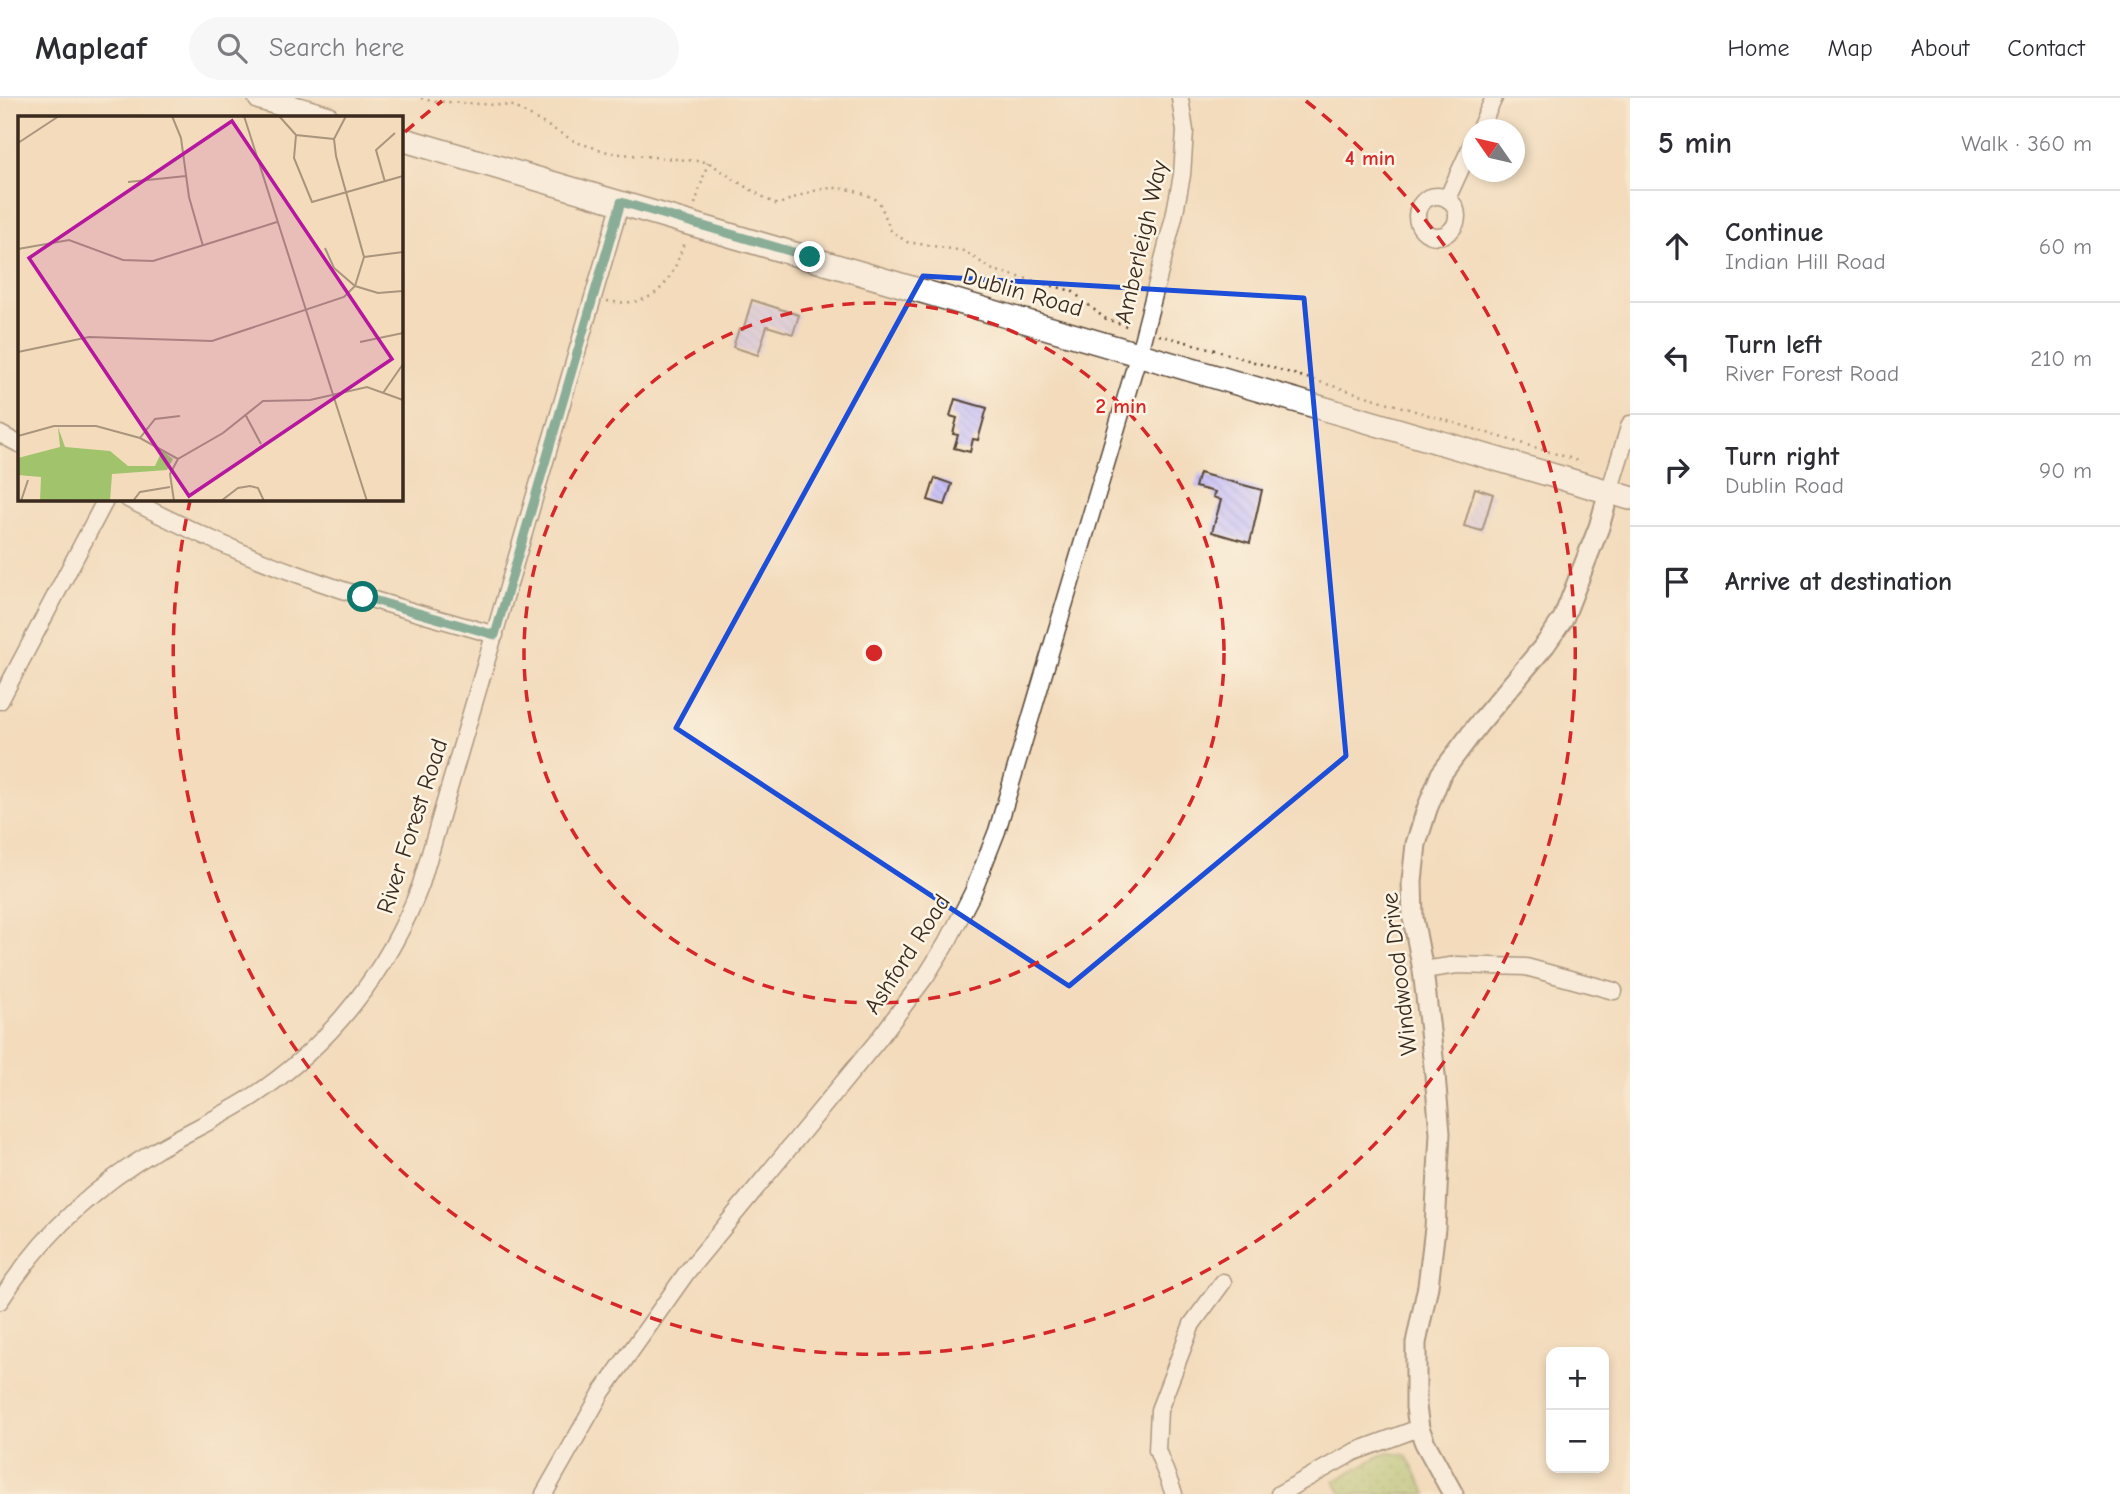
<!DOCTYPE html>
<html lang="en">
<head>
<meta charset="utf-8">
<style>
  :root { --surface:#fff; --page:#f7f7f7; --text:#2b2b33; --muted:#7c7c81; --line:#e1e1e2 }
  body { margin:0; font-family:"Comic Neue",sans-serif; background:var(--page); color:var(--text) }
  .controls { position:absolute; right:21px; bottom:21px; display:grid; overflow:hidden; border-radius:14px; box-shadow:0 4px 10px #0003 }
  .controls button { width:63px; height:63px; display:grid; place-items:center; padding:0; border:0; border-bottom:2px solid var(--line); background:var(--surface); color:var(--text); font:35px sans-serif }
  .compass { position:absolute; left:1462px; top:21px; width:63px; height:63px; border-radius:50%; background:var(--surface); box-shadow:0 4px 10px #0003; rotate:304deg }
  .stop { position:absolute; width:21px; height:21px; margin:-16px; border:5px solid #0f766e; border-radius:50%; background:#fff }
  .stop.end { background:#0f766e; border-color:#fff; box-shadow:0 2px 7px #0008 }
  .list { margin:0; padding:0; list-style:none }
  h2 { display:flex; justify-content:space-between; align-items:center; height:91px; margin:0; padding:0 28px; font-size:30px }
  h2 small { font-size:23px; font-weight:400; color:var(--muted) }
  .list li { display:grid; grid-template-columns:46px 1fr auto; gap:21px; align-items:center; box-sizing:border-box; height:112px; padding:0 28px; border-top:2px solid var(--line) }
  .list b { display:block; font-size:26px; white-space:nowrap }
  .list p { margin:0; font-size:23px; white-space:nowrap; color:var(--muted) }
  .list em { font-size:23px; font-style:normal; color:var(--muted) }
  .icon { flex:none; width:38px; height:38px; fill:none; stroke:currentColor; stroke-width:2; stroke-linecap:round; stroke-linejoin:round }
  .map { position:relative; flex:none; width:1630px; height:1396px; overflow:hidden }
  header { display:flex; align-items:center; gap:42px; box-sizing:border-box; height:98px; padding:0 35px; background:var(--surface); border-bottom:2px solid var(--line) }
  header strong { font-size:33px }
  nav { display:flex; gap:38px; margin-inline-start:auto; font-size:24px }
  .search { width:490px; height:63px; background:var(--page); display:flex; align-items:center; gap:18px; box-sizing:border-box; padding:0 24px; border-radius:38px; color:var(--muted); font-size:26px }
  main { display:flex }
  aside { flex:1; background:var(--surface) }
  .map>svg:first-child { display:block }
  .park { fill:url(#park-dots); stroke:#6e7645; stroke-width:2 }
  .building { fill:url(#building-back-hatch) }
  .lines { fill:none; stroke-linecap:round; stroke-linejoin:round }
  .minor-casing { stroke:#574536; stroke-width:19 }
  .tertiary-casing { stroke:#574536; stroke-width:23 }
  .secondary-casing { stroke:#574536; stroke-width:26 }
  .path { stroke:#574536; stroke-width:2.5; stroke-dasharray:2 5; stroke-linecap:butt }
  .minor { stroke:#fff; stroke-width:16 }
  .tertiary { stroke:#fff; stroke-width:19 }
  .secondary { stroke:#fff; stroke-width:23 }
  .route { stroke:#0f766e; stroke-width:9 }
  .marked { fill:none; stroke:#1d4ed8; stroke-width:5; stroke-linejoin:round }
  .ring { fill:none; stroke:#d62828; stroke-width:3.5; stroke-dasharray:12 9 }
  .labels { text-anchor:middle; stroke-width:5; stroke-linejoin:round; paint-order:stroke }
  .street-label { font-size:24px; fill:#3b2a1e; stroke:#fcf5e5 }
  .inset-road { fill:none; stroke:#a9947d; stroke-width:2 }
  .view { fill:#b5179e; fill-opacity:0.15; stroke:#b5179e; stroke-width:3.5 }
  .inset-edge { fill:none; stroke:#3b2a1e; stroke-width:3.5 }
  .centre { fill:#d62828; stroke:#fcf5e5; stroke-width:3.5 }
  .ring-label { font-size:21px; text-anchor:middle; font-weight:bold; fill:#d62828; stroke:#fcf5e5; stroke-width:5; stroke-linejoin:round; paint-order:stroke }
</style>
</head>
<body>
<header>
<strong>Mapleaf</strong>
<div class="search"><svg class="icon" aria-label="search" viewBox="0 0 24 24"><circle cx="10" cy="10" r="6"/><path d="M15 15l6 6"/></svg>Search here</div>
<nav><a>Home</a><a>Map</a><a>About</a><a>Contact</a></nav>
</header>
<main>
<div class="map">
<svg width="1630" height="1396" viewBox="0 0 1630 1396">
  <defs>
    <pattern id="park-dots" width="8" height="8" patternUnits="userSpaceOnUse" patternTransform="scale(1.75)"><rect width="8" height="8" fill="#a0c36c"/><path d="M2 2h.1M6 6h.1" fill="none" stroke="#849f58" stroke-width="1.8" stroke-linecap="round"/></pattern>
    <pattern id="building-back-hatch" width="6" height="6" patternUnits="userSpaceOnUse" patternTransform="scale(1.75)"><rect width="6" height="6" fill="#c3bbf9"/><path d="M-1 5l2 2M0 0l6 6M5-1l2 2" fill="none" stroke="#a8a1d5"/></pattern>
  </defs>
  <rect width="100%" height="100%" fill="#fcf5e5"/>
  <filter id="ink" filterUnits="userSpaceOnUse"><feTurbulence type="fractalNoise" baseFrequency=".0143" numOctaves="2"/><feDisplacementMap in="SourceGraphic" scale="14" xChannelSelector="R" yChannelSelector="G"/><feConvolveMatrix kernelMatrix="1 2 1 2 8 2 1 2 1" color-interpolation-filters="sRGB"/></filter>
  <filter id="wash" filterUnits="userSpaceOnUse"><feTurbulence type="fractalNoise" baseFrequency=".00686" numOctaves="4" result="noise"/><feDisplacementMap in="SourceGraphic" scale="28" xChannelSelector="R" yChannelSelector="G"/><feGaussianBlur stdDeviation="1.57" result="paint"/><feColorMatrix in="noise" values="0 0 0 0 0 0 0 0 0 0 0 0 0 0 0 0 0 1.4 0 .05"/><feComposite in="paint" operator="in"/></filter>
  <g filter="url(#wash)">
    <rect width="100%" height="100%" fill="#f3dbbc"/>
    <path class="park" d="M1390 1355 1406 1357 1427 1396H1342L1334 1383 1381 1357Z"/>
    <g id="blocks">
      <g class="building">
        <path d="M752 202 799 217 793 236 767 228 758 257 733 249 739 231 743 232Z"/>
        <path d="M955 301 987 310 978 342 973 341 970 354 954 350 958 337 953 336 957 320 950 318Z"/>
        <path d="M1199 375 1262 392 1250 445 1212 434 1221 402 1213 399 1215 394 1195 389Z"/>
        <path d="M935 380 952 386 945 407 928 402Z"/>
        <path d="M1475 390 1493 396 1482 433 1464 428Z"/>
      </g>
    </g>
  </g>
  <g filter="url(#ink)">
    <use href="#blocks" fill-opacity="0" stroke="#574536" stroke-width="2"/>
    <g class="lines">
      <defs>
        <g id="minor">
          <path d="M1479 32 1494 0"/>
          <circle cx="1437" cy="118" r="20"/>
          <path d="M1447 101 1472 46"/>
          <path d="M0 336 19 346"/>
          <path d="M1609 394 1630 326"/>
          <path d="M128 401C184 429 240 456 300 477 364 501 430 518 495 537"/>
          <path d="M0 603 106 401"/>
          <path d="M1423 872 1457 867 1526 869 1614 893"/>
          <path d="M0 1203C39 1141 92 1090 155 1053 187 1034 221 1019 252 999 330 948 389 872 421 786L621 104"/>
          <path d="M544 1396 602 1294 687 1174 878 942 926 878 949 841 973 794 997 733 1139 255 1174 119 1182 77 1185 33 1180 0"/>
          <path d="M1174 1396 1157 1352 1159 1312 1192 1226 1223 1184"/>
          <path d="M1279 1396 1354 1354 1419 1330"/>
        </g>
        <path id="tertiary" d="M1453 1396 1425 1345 1419 1330 1416 1309V1245L1428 1188 1435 1130 1440 1035 1435 977 1423 872 1413 820 1412 783 1416 746 1427 711 1441 676 1477 628 1545 547 1563 521 1599 429 1609 394"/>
        <g id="secondary">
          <path d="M260 0 326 19"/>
          <path d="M401 41 1630 400"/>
        </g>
      </defs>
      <use href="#minor" class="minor-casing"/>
      <use href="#tertiary" class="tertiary-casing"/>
      <use href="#secondary" class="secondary-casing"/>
      <g class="path">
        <path d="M421 0 431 3 513 8 576 44 611 55 708 64 746 89 777 107C817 90 838 81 879 103L891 133 907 144 964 153 993 172 1072 193 1104 220 1129 229"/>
        <path d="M695 106 708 64"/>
        <path d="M607 203C654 211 672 186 684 144"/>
        <path d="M1159 237 1205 249 1573 361 1581 365"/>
      </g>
      <use href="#minor" class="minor"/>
      <use href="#tertiary" class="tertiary"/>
      <use href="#secondary" class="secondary"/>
    </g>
  </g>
  <g class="lines" filter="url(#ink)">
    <path class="route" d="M363 499 495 537 621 104 810 159"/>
  </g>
  <path d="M0 0H1630V1396H0ZM923 178 1304 200 1346 658 1069 888 676 630Z" fill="#f3dbbc" fill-opacity=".55" fill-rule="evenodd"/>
  <path class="marked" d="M923 178 1304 200 1346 658 1069 888 676 630Z"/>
  <g class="ring">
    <circle cx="874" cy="555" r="350"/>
    <path d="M405 34A701 701 0 0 1 442 3M1306 3A701 701 0 1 1 190 403"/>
  </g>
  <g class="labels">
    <g class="street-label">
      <text transform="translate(1141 144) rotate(-77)" y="8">Amberleigh Way</text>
      <text transform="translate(1023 194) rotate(16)" y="8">Dublin Road</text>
      <text transform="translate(412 728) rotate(-72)" y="8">River Forest Road</text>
      <text transform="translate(907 856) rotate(-57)" y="8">Ashford Road</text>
      <text transform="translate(1399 876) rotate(-97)" y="8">Windwood Drive</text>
    </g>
  </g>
  <g transform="translate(18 18)">
    <rect width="385" height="385" fill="#f3dbbc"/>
    <path d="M40 311 47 331 92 335 110 350H137L144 335 155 343 149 354 94 358 92 385H22L23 361 0 359V342L42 331Z" fill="#a0c36c"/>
    <path class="inset-road" d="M154 0 163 22 171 81 185 130M226 0 349 385M261 0 278 19 316 23M278 19 276 42 294 86 385 60M0 27 41 0M110 66 168 60M367 66 358 34 377 17M307 132 316 152 337 170 360 177 385 175M0 133 51 124 105 144 135 145 259 106M346 141 385 136M342 226 385 217M0 236 71 221 194 225 326 181 337 170 346 141 318 40 316 23 328 0M365 277 385 248M227 298 243 328M0 320 36 310H78L122 322 160 343M122 322 137 303 162 300M3 385 10 364M115 385 122 376 152 371M156 385 152 358 160 343 205 317 245 285 292 284 349 271 385 284M203 385 220 372 232 370 240 372 246 385"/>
    <path class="view" d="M214 5 374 243 171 380 11 142Z"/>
    <rect width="385" height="385" class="inset-edge"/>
  </g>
  <circle cx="874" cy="555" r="10" class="centre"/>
  <g class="ring-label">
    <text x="1370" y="67">4 min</text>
    <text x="1121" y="315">2 min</text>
  </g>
</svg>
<div class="controls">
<button>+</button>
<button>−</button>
</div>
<svg class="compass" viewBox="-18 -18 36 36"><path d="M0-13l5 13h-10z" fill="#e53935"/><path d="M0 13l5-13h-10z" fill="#7c7c81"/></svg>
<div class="stop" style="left:363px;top:499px"></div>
<div class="stop end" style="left:810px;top:159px"></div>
</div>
<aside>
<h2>5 min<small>Walk · 360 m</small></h2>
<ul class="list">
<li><svg class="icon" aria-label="ahead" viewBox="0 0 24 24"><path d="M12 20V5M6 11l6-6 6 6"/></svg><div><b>Continue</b><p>Indian Hill Road</p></div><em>60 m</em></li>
<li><svg class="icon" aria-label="left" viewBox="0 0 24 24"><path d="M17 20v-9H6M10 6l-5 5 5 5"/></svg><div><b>Turn left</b><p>River Forest Road</p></div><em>210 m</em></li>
<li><svg class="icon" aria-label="right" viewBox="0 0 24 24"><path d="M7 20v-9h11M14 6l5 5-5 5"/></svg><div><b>Turn right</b><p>Dublin Road</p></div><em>90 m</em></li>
<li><svg class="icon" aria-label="arrive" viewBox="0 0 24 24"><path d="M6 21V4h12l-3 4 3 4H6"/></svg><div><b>Arrive at destination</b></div></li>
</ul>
</aside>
</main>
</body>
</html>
